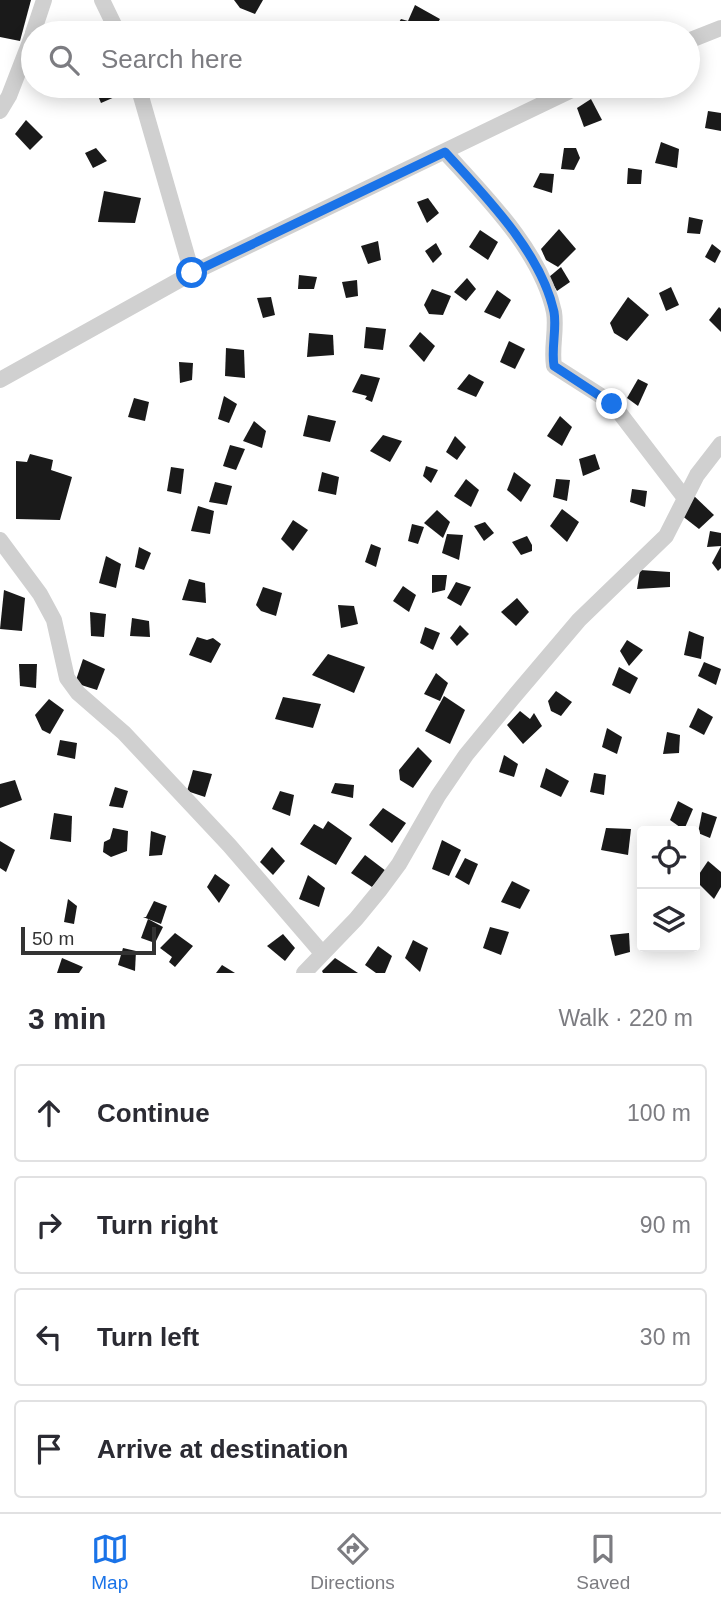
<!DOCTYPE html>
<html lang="en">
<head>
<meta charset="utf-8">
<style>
  :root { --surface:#fff; --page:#f7f7f7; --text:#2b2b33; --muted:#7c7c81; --line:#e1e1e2; --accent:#1a73e8 }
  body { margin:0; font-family:Arial,sans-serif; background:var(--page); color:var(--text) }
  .controls { position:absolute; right:21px; bottom:21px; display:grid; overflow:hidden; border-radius:7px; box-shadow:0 4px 18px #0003 }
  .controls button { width:63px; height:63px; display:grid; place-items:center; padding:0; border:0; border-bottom:2px solid var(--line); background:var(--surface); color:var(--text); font:35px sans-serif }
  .scale { position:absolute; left:21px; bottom:18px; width:135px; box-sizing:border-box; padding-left:7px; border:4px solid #333; border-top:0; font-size:19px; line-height:24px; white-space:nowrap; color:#333; -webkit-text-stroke:5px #fff; paint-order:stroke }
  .stop { position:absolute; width:21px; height:21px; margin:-16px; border:5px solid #1a73e8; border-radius:50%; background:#fff }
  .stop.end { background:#1a73e8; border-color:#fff; box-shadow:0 2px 7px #0008 }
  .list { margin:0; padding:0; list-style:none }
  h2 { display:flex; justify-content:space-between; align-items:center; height:91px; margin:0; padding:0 28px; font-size:30px }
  h2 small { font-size:23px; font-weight:400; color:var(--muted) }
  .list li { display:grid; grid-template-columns:46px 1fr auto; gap:21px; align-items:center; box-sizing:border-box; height:98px; margin:0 14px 14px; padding:0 14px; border:2px solid var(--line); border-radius:7px }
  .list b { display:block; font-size:26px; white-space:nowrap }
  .list em { font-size:23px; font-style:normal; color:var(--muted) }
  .icon { flex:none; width:38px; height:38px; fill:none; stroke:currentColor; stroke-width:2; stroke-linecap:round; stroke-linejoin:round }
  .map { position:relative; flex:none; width:721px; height:973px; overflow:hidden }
  .search { position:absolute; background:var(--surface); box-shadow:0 4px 18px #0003; left:21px; right:21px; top:21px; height:77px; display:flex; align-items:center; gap:18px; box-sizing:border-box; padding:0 24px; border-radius:38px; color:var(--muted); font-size:26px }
  .sheet { height:539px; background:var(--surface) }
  nav { display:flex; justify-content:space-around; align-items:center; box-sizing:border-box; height:98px; border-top:2px solid var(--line); background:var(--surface); font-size:19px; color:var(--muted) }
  nav a { display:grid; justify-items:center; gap:4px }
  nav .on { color:var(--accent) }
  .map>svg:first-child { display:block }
  .building { fill:#1a1a1a }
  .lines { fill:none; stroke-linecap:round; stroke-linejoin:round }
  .minor { stroke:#d0d0d0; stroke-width:16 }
  .route { stroke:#1a73e8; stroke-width:9 }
</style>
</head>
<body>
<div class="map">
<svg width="721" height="973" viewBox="0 0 721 973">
  <rect width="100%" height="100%" fill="#fff"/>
  <g class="building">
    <path d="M0 0H31L20 41 0 37Z"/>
    <path d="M234 0H263L255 14 240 8Z"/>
    <path d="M415 5 440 19 432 33H392L401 19 408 21Z"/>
    <path d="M94 86H111L117 96 101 103Z"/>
    <path d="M378 86H403L399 94Z"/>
    <path d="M591 99 602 120 584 127 577 108Z"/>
    <path d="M708 111 721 113V131L705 128Z"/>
    <path d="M26 120 43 137 30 150 15 134Z"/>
    <path d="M661 142 679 149 677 168 655 163Z"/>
    <path d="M96 148 107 161 93 168 85 153Z"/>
    <path d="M564 148H576L580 158 574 170 561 169Z"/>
    <path d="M628 168 642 170 641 184H627Z"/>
    <path d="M540 173 554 174 552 193 533 187Z"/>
    <path d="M104 191 141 198 135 223 98 222Z"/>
    <path d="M428 198 439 213 427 223 417 202Z"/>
    <path d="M689 217 703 220 700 234 687 233Z"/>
    <path d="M559 229 576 249 558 267 546 260 541 249Z"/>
    <path d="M480 230 498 242 488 260 469 247Z"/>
    <path d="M378 241 381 260 368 264 361 246Z"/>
    <path d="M436 243 442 254 433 263 425 251Z"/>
    <path d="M712 244 721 251 715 263 705 257Z"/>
    <path d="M561 267 570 282 557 291 549 277Z"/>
    <path d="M299 275 317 277 314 289H298Z"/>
    <path d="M467 278 476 289 466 301 454 292Z"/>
    <path d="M357 280 358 296 346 298 342 282Z"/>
    <path d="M671 287 679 305 666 311 659 293Z"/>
    <path d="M432 289 451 296 443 315 429 314 424 305Z"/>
    <path d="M497 290 511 300 500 319 484 312Z"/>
    <path d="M271 297 275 315 263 318 257 298Z"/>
    <path d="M628 297 649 315 627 341 614 333 610 323Z"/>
    <path d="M719 307 721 309V332L709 320Z"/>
    <path d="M366 327 386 329 383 350 364 348Z"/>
    <path d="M420 332 435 346 424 362 409 346Z"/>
    <path d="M309 333 333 335 334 355 307 357Z"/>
    <path d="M509 341 525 349 515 369 500 362Z"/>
    <path d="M226 348 244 350 245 378 225 376Z"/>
    <path d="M179 362 193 363 192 380 180 383Z"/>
    <path d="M361 374 380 378 372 402 365 399 367 396 352 392Z"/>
    <path d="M469 374 484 382 476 397 457 389Z"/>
    <path d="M638 379 648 384 638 406 627 398Z"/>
    <path d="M224 396 237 404 229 423 218 419Z"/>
    <path d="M134 398 149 402 145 421 128 417Z"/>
    <path d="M308 415 336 421 330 442 303 436Z"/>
    <path d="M560 416 572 427 562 446 547 436Z"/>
    <path d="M254 421 266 431 262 448 243 441Z"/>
    <path d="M383 435 402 441 390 462 370 451Z"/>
    <path d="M455 436 466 447 457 460 446 452Z"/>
    <path d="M230 445 245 449 236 470 223 466Z"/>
    <path d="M30 454 53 460 51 470 72 477 60 520 16 519V461L27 462Z"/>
    <path d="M595 454 600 469 583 476 579 459Z"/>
    <path d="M426 466 438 470 431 483 423 476Z"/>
    <path d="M171 467 184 469 181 494 167 491Z"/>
    <path d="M322 472 339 477 336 495 318 491Z"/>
    <path d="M514 472 531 485 521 502 507 490Z"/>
    <path d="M466 479 479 490 471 507 454 496Z"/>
    <path d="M556 479 570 480 567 501 553 497Z"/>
    <path d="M215 482 232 486 227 505 209 502Z"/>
    <path d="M632 489 647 491 645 507 630 502Z"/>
    <path d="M692 494 714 515 699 529 681 515Z"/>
    <path d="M198 506 214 511 210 534 191 531Z"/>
    <path d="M562 509 579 522 567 542 550 526Z"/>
    <path d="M437 510 450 522 443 538 424 523Z"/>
    <path d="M293 520 308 530 293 551 281 539Z"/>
    <path d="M485 522 494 533 484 541 474 526Z"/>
    <path d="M412 524 424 527 418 544 408 541Z"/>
    <path d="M710 531 721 533V546L707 547Z"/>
    <path d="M447 534 463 535 459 560 442 553Z"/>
    <path d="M527 536 532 545V551L521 555 512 542Z"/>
    <path d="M371 544 381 548 376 567 365 562Z"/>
    <path d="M721 546V568L718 571 712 563Z"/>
    <path d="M139 547 151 553 144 570 135 567Z"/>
    <path d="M106 556 121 564 116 588 99 583Z"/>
    <path d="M640 570 670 572V587L637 589Z"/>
    <path d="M432 575H447L445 590 432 593Z"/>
    <path d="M189 579 205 583 206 603 182 600Z"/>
    <path d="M456 582 471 587 461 606 447 598Z"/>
    <path d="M403 586 416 595 409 612 393 601Z"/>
    <path d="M263 587 282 593 276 616 261 611 256 605Z"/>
    <path d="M4 590 25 598 22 631 0 629Z"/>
    <path d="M517 598 529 612 516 626 501 612Z"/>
    <path d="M338 605 354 606 358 624 341 628Z"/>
    <path d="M90 612 106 614 104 637 91 636Z"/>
    <path d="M132 618 149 621 150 637 130 636Z"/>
    <path d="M460 625 469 634 457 646 450 638Z"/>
    <path d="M425 627 440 633 433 650 420 643Z"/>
    <path d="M689 631 704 637 701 659 684 655Z"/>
    <path d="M197 637 207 640 213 638 221 644 211 663 189 655Z"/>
    <path d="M627 640 643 650 629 666 620 651Z"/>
    <path d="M328 654 365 667 354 693 312 675Z"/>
    <path d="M83 659 105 669 97 690 75 683Z"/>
    <path d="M704 662 721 669 716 685 698 676Z"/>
    <path d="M19 664H37L36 688 20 686Z"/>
    <path d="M619 667 638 678 630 694 612 685Z"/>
    <path d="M436 673 448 683 440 701 424 694Z"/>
    <path d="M556 691 572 702 561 716 551 711 548 701Z"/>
    <path d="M444 696 465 710 450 744 425 731Z"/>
    <path d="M283 697 321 704 313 728 275 719Z"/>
    <path d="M49 699 64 710 50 734 42 730 35 715Z"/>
    <path d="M698 708 713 717 704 735 689 727Z"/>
    <path d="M520 711 530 719 534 713 542 726 523 744 507 725Z"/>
    <path d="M607 728 622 737 617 754 602 747Z"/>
    <path d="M667 732 680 735 679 753 663 754Z"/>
    <path d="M60 740 77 743 75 759 57 755Z"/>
    <path d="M418 747 432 761 413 788 400 780 399 770Z"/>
    <path d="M504 755 518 764 514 777 499 772Z"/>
    <path d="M546 768 569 781 561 797 540 787Z"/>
    <path d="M193 770 212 774 205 797 187 791Z"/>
    <path d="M594 773 606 775 604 795 590 792Z"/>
    <path d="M15 780 22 800 0 808V784Z"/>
    <path d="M335 783 354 785 353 798 331 793Z"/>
    <path d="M115 787 128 791 123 808 109 806Z"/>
    <path d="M280 791 294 795 290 816 272 809Z"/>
    <path d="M678 801 693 809 684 830 670 820Z"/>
    <path d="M383 808 406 823 392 843 369 825Z"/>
    <path d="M702 812 717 817 710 838 698 833Z"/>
    <path d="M54 813 72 816 71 842 50 839Z"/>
    <path d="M328 821 352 838 336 865 300 844 314 824 323 829Z"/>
    <path d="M113 828 128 831 127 851 111 857 103 852 104 842 110 839Z"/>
    <path d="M606 828 631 829 628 855 601 850Z"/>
    <path d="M151 831 166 836 162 855 149 856Z"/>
    <path d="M442 840 461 850 449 876 432 869Z"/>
    <path d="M0 841 15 850 6 872 0 868Z"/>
    <path d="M272 847 285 861 273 875 260 862Z"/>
    <path d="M365 855 386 871 372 887 351 873Z"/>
    <path d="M465 858 478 864 469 885 455 877Z"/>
    <path d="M708 861 721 872V887L714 899 695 880Z"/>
    <path d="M215 874 230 885 219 903 207 887Z"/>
    <path d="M308 875 325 888 319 907 299 899Z"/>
    <path d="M512 881 530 890 520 909 501 902Z"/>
    <path d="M68 899 77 906 74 924 64 922Z"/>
    <path d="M154 901 167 906 161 924 143 917H146Z"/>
    <path d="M148 919 163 927 155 943 141 938Z"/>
    <path d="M490 927 509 932 501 955 483 948Z"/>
    <path d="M175 933 193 946 175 967 169 962 172 957 160 948Z"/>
    <path d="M629 933 630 952 615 956 610 935Z"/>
    <path d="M283 934 295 948 285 961 267 946Z"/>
    <path d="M413 940 428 948 420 972 405 958Z"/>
    <path d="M378 946 392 956 385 973H376L365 965Z"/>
    <path d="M123 948 136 951 135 971 118 965Z"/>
    <path d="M62 958 83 967 79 973H57Z"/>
    <path d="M335 958 358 973H323L322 971Z"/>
    <path d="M222 965 235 973H216Z"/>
  </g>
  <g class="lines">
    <g class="minor">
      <path d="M102 0 118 33"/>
      <path d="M33 33 44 0"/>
      <path d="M688 41 721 28"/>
      <path d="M138 86 192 273"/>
      <path d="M0 111 9 96 33 34"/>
      <path d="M445 152C485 196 541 251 554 312 557 329 551 348 554 366L612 403 684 497"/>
      <path d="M0 380 192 273 580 86"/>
      <path d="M0 540 40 594 54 620 67 678 78 693 124 733 229 845 322 953"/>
      <path d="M304 973 356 919 379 891 399 864 438 796 466 755 512 699 579 620 666 536 697 475 721 444"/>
    </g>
  </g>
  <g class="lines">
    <path class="route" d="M192 273 445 152C485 196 541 252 554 312 557 329 551 348 554 366L612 404"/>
  </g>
</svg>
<div class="controls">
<button><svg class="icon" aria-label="locate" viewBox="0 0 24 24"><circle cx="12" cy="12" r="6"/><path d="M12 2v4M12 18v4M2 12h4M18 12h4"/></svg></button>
<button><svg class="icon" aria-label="layers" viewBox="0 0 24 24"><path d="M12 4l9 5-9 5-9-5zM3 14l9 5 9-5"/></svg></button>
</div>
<div class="scale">50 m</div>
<div class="stop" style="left:192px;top:273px"></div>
<div class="stop end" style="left:612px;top:404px"></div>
<div class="search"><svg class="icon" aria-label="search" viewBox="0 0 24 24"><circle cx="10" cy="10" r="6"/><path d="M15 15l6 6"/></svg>Search here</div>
</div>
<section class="sheet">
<h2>3 min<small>Walk · 220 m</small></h2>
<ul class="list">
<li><svg class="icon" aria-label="ahead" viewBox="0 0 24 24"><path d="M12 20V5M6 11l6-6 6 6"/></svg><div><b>Continue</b></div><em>100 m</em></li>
<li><svg class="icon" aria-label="right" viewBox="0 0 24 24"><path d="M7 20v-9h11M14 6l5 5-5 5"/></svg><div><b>Turn right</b></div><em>90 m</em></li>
<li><svg class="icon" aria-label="left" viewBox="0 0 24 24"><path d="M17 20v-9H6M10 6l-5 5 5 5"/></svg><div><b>Turn left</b></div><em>30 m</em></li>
<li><svg class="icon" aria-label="arrive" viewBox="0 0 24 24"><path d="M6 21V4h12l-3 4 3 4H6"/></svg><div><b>Arrive at destination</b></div></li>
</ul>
</section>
<nav>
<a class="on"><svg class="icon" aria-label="map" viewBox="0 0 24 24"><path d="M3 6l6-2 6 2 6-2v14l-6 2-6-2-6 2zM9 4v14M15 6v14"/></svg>Map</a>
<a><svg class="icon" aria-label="directions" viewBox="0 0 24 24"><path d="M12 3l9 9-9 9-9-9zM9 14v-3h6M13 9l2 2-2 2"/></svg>Directions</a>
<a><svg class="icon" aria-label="saved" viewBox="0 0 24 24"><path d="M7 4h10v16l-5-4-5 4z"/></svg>Saved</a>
</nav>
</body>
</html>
